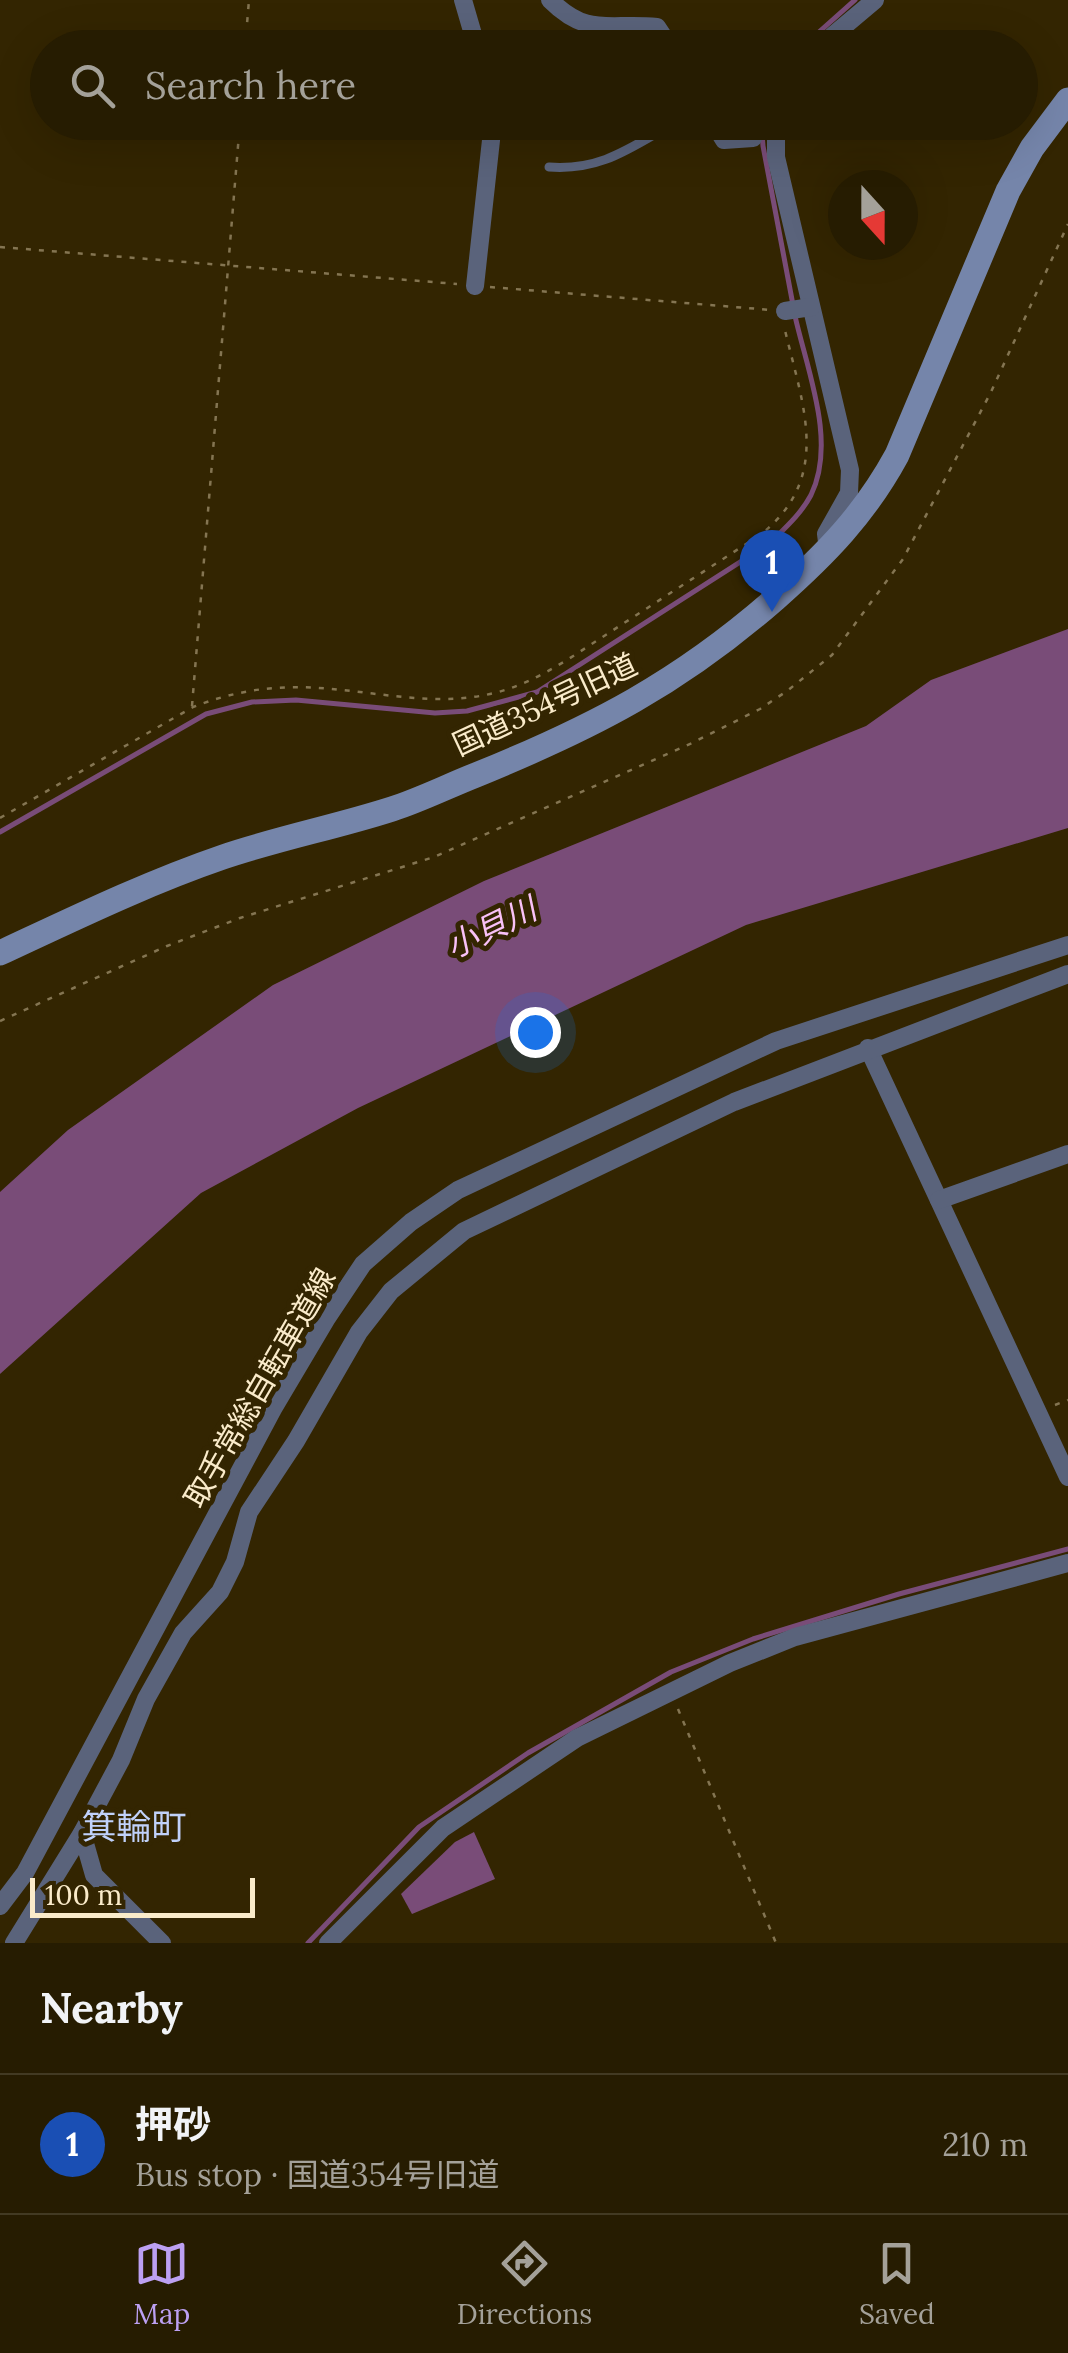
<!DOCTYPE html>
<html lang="en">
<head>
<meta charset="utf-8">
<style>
  :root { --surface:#261c01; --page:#2e250b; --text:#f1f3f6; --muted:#a4a199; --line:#423a23; --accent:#bca0f2 }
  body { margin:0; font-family:Lora,"Noto Sans JP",serif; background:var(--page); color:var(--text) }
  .compass { position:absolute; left:828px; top:170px; width:90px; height:90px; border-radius:50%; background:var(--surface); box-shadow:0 10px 40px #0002; rotate:159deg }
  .scale { position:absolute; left:30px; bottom:25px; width:225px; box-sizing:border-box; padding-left:10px; border:5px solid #faebca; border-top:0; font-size:28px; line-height:35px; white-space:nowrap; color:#faebca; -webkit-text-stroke:8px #332501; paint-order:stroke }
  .you { position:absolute; left:535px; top:1032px; width:35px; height:35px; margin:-25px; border:8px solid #fff; border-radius:50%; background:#1a73e8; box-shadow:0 0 0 15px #1a73e833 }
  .badge { display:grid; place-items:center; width:65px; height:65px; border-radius:50%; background:var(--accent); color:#fff; font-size:32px; font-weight:700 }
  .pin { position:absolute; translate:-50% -82px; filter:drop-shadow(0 2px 5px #0008) }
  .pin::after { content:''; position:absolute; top:52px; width:35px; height:30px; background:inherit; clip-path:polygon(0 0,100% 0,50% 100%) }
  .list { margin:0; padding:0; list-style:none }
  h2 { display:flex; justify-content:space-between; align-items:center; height:130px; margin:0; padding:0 40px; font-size:42px }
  h2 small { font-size:32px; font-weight:400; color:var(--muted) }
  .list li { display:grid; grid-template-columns:65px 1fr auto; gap:30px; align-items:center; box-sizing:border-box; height:140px; padding:0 40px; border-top:2px solid var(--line) }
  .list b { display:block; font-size:38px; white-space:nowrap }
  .list p { margin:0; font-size:32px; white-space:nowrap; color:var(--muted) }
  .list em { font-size:32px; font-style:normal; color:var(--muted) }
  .icon { flex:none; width:55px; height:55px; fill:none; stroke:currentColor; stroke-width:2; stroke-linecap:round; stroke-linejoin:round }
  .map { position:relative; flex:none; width:1068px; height:1943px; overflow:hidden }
  .search { position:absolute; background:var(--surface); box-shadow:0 10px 40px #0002; left:30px; right:30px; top:30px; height:110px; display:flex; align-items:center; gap:25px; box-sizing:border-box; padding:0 35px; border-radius:55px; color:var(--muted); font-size:38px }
  .sheet { height:270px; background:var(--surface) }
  nav { display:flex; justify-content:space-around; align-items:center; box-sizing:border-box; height:140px; border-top:2px solid var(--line); background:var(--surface); font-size:28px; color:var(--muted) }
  nav a { display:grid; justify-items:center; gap:5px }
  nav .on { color:var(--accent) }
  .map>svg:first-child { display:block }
  .water { fill:#794c78 }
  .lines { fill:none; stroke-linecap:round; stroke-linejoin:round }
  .stream { stroke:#794c78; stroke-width:5 }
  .path { stroke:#847552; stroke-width:2.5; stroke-dasharray:5 8; stroke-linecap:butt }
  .lane { stroke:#5a637b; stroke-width:9 }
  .street { stroke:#5a637b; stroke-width:18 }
  .secondary { stroke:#7585aa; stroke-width:25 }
  .labels { text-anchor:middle; stroke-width:10; stroke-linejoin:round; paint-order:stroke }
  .street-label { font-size:30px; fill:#faebca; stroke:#332501 }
  .water-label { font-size:32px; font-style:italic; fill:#f9c1f7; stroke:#332501 }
  .quarter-label { font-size:35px; fill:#c0d1fa; stroke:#332501 }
</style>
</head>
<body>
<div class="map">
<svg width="1068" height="1943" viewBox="0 0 1068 1943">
  <rect width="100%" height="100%" fill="#332501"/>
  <g class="water">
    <path d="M1068 629V828L746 925 358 1108 201 1193 0 1374V1192L68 1130 273 985 484 881 866 726 931 680Z"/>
    <path d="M474 1832 495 1879 412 1914 401 1894 455 1842Z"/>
  </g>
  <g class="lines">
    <g class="stream">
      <path d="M801 48 855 0"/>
      <path d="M761 122 763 146 793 305"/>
      <path d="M0 832 206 714 252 702 296 700 435 713 467 711 537 692 770 543C785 528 801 514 811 495 837 442 807 370 795 316"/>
      <path d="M308 1943 419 1827 528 1753 671 1672 753 1639 899 1594 1068 1549"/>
    </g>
    <g class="path">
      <path d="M245 48 249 0"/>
      <path d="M0 247 457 284"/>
      <path d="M490 287 771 310"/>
      <path d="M192 706 240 122"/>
      <path d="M0 818 193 707C219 697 246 690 275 688 346 682 419 710 490 694 518 688 542 675 567 660L760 535C834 477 802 404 784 326"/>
      <path d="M0 1021 167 946 240 918 434 857 692 743 760 709 787 691 832 655 903 559 991 392 1068 224"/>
      <path d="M1055 1405 1068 1400"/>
      <path d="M678 1709 776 1943"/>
    </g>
    <path class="lane" d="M549 167C602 171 631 147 676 122"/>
    <g class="street">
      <path d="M463 0 477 48"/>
      <path d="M550 0C588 38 609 22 657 27L671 48"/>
      <path d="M818 48 875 0"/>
      <path d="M713 122 724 140 753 138"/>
      <path d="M776 122V157L850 470 849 493 826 534 828 550"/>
      <path d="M475 286 493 122"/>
      <path d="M785 311 811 307"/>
      <path d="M868 1048 1068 1477"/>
      <path d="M939 1200 1068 1154"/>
      <path d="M82 1833 94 1875 162 1943"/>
      <path d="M0 1906 25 1873 273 1409 327 1318 363 1264 411 1222 458 1190 776 1041 1068 945"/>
      <path d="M14 1943 82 1833 121 1760 146 1699 183 1633 220 1592 235 1562 249 1512 296 1441 359 1332 391 1291 464 1231 734 1102 1068 974"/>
      <path d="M328 1943 443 1828 577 1738 730 1663 795 1637 1068 1563"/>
    </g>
    <path class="secondary" d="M0 953C73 919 147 883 223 857 279 838 336 827 392 809 420 800 448 786 476 775 594 727 679 683 775 599 826 554 865 514 897 455L1008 191 1032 148 1068 100"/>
  </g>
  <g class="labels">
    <g class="street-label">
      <text transform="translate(545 705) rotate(-25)" y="10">国道354号旧道</text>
      <text transform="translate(260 1388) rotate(-60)" y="10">取手常総自転車道線</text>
    </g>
    <g class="water-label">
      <text transform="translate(491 928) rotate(-26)" y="11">小貝川</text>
    </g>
    <g class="quarter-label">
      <text x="134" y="1839">箕輪町</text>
    </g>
  </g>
</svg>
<svg class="compass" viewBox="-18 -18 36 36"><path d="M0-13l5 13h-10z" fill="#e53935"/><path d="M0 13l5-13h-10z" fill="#a4a199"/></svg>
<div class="scale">100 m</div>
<div class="you"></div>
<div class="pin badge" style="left:772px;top:612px;background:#1a4fb4">1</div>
<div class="search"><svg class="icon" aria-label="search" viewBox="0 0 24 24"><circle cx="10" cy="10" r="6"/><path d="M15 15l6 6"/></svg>Search here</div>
</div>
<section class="sheet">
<h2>Nearby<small></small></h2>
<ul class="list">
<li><span class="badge" style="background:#1a4fb4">1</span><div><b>押砂</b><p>Bus stop · 国道354号旧道</p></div><em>210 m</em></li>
</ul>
</section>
<nav>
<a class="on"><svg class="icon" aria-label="map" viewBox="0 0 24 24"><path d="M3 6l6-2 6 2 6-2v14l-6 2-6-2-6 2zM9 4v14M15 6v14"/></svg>Map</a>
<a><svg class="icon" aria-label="directions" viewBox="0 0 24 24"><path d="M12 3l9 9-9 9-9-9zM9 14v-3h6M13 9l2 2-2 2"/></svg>Directions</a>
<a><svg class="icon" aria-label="saved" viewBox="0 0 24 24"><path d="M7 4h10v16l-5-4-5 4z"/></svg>Saved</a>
</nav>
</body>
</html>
